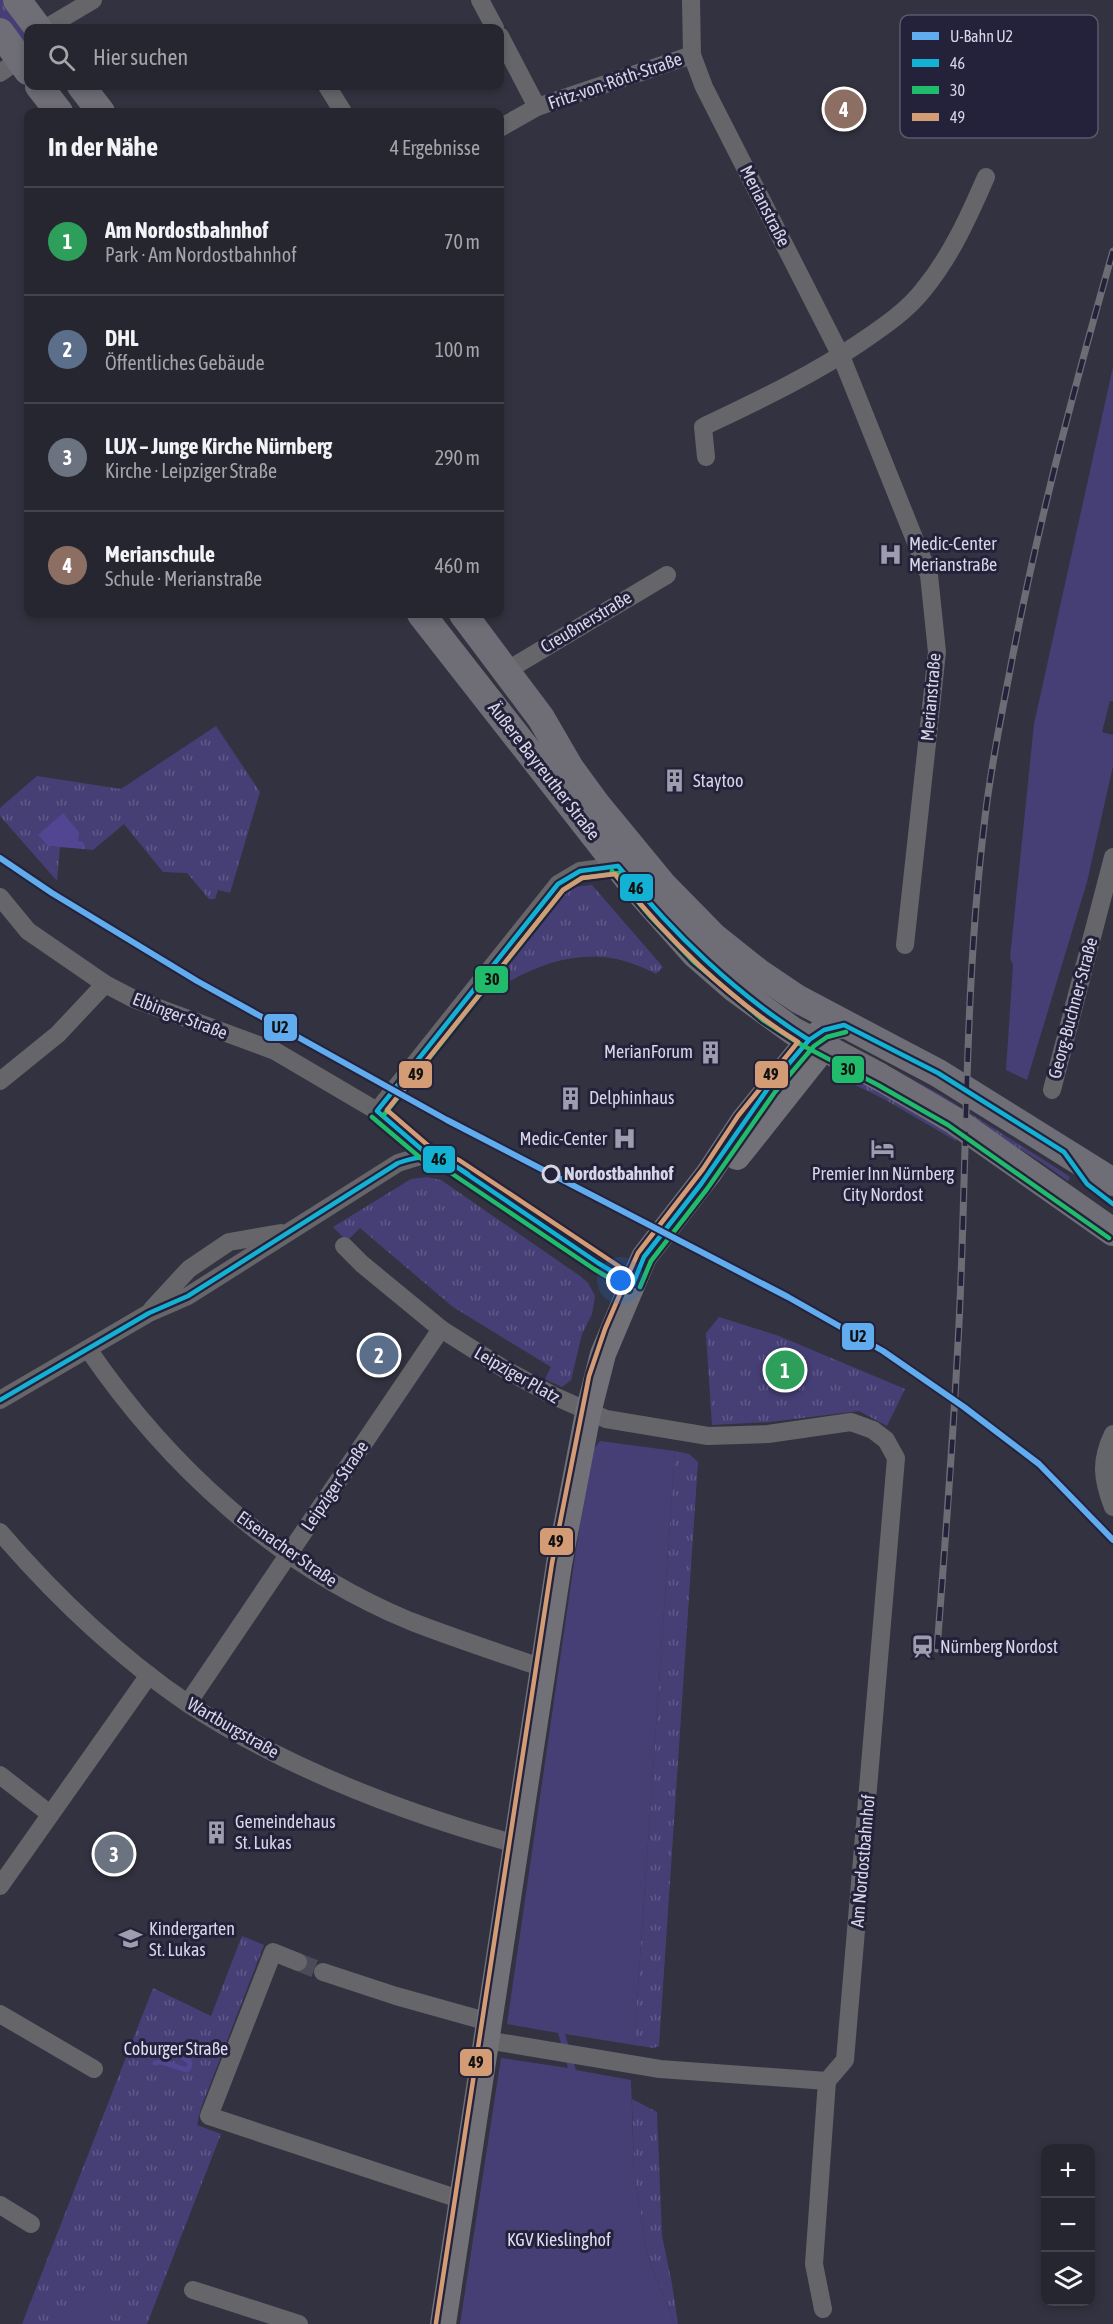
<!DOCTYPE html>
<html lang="de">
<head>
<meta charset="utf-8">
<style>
  :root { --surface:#262630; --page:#32323c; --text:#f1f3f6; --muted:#a4a5ab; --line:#42434c; --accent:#9e9dad }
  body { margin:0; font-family:"Asap Condensed",sans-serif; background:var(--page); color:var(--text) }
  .controls { position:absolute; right:18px; bottom:18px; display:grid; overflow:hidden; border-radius:12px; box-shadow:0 3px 9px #0003 }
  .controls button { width:54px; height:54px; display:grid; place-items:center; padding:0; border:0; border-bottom:2px solid var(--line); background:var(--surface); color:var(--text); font:30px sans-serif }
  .you { position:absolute; left:621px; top:1281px; width:21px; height:21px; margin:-15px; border:4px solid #fff; border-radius:50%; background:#1a73e8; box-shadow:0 0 0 9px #1a73e833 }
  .badge { display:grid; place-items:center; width:39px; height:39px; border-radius:50%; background:var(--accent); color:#fff; font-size:20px; font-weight:700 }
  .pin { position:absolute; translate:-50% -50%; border:3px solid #fff; box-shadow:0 2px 6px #0006 }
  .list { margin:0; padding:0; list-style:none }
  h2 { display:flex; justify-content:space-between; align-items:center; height:78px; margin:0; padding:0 24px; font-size:26px }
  h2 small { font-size:20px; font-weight:400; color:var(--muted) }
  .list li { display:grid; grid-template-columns:39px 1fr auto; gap:18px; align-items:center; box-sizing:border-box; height:108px; padding:0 24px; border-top:2px solid var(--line) }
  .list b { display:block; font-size:22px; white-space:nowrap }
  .list p { margin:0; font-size:20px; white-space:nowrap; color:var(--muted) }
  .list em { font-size:20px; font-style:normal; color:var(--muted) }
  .icon { flex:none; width:33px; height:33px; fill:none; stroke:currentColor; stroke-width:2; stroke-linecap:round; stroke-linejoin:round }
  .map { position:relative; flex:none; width:1113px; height:2324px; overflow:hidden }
  .search { position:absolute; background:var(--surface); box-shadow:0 3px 9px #0003; left:24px; top:24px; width:480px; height:66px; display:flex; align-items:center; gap:15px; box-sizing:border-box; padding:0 21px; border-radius:12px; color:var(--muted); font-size:22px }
  .panel { position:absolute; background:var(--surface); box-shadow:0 3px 9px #0003; left:24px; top:108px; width:480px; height:510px; border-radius:12px }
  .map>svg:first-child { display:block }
  .grass { fill:url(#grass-tufts) }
  .garden { fill:#463f76 }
  .water { fill:#524692 }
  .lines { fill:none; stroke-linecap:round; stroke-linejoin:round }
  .stream { stroke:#524692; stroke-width:5 }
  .street-tunnel { stroke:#4c4b59; stroke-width:18; stroke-dasharray:18 9; stroke-linecap:butt }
  .street { stroke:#65656a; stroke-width:18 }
  .secondary { stroke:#717177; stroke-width:26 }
  .primary { stroke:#6f6e77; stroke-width:28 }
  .rail-casing { stroke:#6d6c75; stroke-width:7 }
  .rail { stroke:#24223b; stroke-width:4.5; stroke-dasharray:14; stroke-linecap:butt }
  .bus-1-casing { stroke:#24223b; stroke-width:9 }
  .bus-2-casing { stroke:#24223b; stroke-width:9 }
  .bus-3-casing { stroke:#24223b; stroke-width:9 }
  .bus-1 { stroke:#13b2d5; stroke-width:4.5 }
  .bus-2 { stroke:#20bc6c; stroke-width:4.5 }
  .bus-3 { stroke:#d39c74; stroke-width:4.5 }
  .metro-1-casing { stroke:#24223b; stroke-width:10 }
  .metro-1 { stroke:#60acee; stroke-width:6 }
  .stop-dot { fill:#24223b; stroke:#d7d6e7; stroke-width:3 }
  .labels { text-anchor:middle; stroke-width:6; stroke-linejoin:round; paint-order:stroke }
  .street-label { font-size:18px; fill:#d7d6e7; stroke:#24223b }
  .poi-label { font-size:18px; fill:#d7d6e7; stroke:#24223b; text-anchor:start }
  .stop-label { font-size:18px; font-weight:bold; fill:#d7d6e7; stroke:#24223b; text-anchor:start }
  .park-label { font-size:18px; fill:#dddcf4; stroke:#24223b }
  .key { fill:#24223b; stroke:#5a586f; stroke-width:1.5 }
  .key-label { font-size:16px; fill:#d7d6e7 }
  .line-badge { stroke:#24223b; stroke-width:2 }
  .pale-badge-label { font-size:16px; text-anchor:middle; font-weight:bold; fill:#111 }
</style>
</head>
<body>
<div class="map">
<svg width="1113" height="2324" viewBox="0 0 1113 2324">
  <defs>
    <pattern id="grass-tufts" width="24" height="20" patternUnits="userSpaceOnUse" patternTransform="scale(1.5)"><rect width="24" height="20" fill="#463f76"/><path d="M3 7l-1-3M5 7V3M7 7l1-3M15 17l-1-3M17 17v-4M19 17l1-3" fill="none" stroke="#605a8a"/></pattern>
  </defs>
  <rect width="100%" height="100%" fill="#333240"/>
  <g class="grass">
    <path d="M0 0H7L28 29V56L0 17Z"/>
    <path d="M216 726 260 792 230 893 218 890 215 899H209L187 873 163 872 124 824 93 850 83 849V842L48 846 60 847 57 881 0 816V808L37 776 121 789Z"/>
    <path d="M592 885 663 967 656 974C605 946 559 954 510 981L499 973 566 888Z"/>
    <path d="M866 1054 941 1095 1055 1167 1070 1177 1068 1181 1041 1162Z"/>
    <path d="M852 1071 957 1132 956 1141 884 1099 847 1081Z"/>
    <path d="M427 1177 441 1180 580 1276 588 1283 595 1296 592 1314 582 1334 571 1380 562 1387 545 1379 551 1367 453 1307 360 1228 347 1241 333 1227 411 1179Z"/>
    <path d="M719 1317 779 1336 905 1389 887 1426 859 1411 770 1422 712 1425 706 1333Z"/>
    <path d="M675 1451 689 1454 698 1462 659 2046 654 2048 634 2045Z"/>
    <path d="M242 1936 264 1945 201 2108 197 2125 221 2134 147 2324H22L153 1988 211 2016Z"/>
    <path d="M632 2099 657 2112 662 2236 672 2284 678 2324H675L647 2255 634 2173Z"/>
  </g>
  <g class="garden">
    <path d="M1113 367V701H1110L1102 732 1113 735V766L1087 882 1027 1080 1006 1070 1013 965 1010 958 1034 724Z"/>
    <path d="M600 1441 675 1451 634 2045 565 2034 576 2070 631 2080 634 2173 647 2255 675 2324H460L501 2058 568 2068 558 2033 507 2024 590 1453Z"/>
    <path d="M72 2290 109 2304 101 2324H59Z"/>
  </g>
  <path class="water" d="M63 813 79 832 78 841 84 842 83 849 48 846 38 835Z"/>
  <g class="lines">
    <path class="stream" d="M155 2063 162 2062 187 2070 190 2066 189 2061 182 2057"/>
    <path class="street-tunnel" d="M298 1962 323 1972"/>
    <g class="street">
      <path d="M480 0 495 28"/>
      <path d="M691 0 692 55 704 87 841 356 929 575 937 652 905 945"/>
      <path d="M46 28 93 0"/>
      <path d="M500 36 537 107"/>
      <path d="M0 73 20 59"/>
      <path d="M327 86 343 112"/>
      <path d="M500 128 537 107 692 55"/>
      <path d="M706 457 703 427C757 401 811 376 861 342 883 327 907 311 924 289 951 256 969 216 986 177"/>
      <path d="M506 671 667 575"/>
      <path d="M0 897 28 931 105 984 134 999 275 1051 377 1111 427 1154 455 1166 598 1263 633 1284"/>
      <path d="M0 1081 58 1034 105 984"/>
      <path d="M1052 1090 1113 857"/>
      <path d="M377 1111 558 884 580 871 618 866"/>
      <path d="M344 1246 362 1264 441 1329 506 1370 554 1396 606 1419 708 1436 768 1434 851 1422 873 1430 886 1440 896 1458 845 2060 827 2081 660 2069 486 2040"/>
      <path d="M152 1309 189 1269 229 1242 281 1233"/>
      <path d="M88 1349C168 1466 277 1566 410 1621 454 1638 499 1653 543 1668"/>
      <path d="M0 1400 149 1313 188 1296 398 1163 427 1154"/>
      <path d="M1113 1434C1100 1461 1102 1479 1113 1507"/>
      <path d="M0 1532C55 1596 117 1655 187 1703 287 1769 401 1812 516 1844"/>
      <path d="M188 1703 441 1329"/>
      <path d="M0 1775 50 1814"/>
      <path d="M0 1886 149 1675"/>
      <path d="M298 1962 273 1952 209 2116 462 2200"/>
      <path d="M323 1972 396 1996 489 2022"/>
      <path d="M0 2014 94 2069"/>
      <path d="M0 2205 31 2224"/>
      <path d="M193 2290 299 2324"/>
      <path d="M823 2309 814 2264 827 2081"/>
    </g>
    <g class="secondary">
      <path d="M737 1157 826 1045"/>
      <path d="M443 2324 559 1564 588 1413 603 1354 644 1257 709 1173 744 1120 809 1040 824 1030 844 1025"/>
    </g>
    <g class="primary">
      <path d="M17 0 38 28"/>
      <path d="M0 32 28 71"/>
      <path d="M39 86 59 112"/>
      <path d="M81 86 101 112"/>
      <path d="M421 614 630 881 695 954 734 988 793 1031 880 1077 955 1121 1113 1232"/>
      <path d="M463 614 541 718 570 768 597 805 662 884 714 937 758 972 798 999 938 1073 1113 1182"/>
    </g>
    <defs>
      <path id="rail" d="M937 1649C946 1533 955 1418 960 1302 967 1143 965 983 984 826 989 779 998 732 1007 686 1034 539 1072 395 1113 251"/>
    </defs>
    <use href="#rail" class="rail-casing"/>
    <use href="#rail" class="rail"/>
    <defs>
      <g id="bus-1">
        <path d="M633 1284 598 1263 455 1166 427 1154 377 1111 558 884 580 871 618 866C674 934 734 993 809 1040"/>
        <path d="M633 1284 644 1257 701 1184 769 1087 809 1040 824 1030 844 1025 938 1073 1064 1152 1087 1184 1113 1204"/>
        <path d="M0 1400 149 1313 188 1296 398 1163C429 1152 441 1156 468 1174"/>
      </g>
      <g id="bus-2">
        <path d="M612 871 651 917 693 961 763 1020 800 1044 878 1085 948 1125 1109 1238"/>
        <path d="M383 1116 563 890 582 878 619 873"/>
        <path d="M372 1117 423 1160 451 1173 594 1269 629 1290"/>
        <path d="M640 1287 651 1261 707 1189 775 1092 814 1046 827 1037 846 1032"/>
      </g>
      <g id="bus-3">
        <path d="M615 874C668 939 726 997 798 1042L738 1116 703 1169 638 1253 629 1273 459 1160 431 1148 387 1110 563 890 582 878Z"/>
        <path d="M436 2323 552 1563 589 1376 605 1329 623 1287"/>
      </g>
    </defs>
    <use href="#bus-1" class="bus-1-casing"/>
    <use href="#bus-2" class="bus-2-casing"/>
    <use href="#bus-3" class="bus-3-casing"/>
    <use href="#bus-1" class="bus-1"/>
    <use href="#bus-2" class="bus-2"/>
    <use href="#bus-3" class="bus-3"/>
    <defs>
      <path id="metro-1" d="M0 858 52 893 197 981 447 1120 788 1297 883 1351 964 1407 1039 1464 1113 1540"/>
    </defs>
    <use href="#metro-1" class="metro-1-casing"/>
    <use href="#metro-1" class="metro-1"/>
  </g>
  <defs>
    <symbol id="hospital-bare" viewBox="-9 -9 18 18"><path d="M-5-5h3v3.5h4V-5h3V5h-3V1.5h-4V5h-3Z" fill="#9e9dad" stroke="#24223b" stroke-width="2.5" paint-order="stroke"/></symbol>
    <symbol id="building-bare" viewBox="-9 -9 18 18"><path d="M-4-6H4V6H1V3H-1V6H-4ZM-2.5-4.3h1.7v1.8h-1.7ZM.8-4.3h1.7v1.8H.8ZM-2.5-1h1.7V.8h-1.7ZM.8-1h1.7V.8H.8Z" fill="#9e9dad" stroke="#24223b" stroke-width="2.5" paint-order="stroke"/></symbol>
    <symbol id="hotel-bare" viewBox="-9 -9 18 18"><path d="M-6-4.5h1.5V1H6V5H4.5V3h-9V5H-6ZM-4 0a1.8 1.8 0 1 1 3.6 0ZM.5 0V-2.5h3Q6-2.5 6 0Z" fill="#9e9dad" stroke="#24223b" stroke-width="2.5" paint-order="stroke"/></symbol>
    <symbol id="station-bare" viewBox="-9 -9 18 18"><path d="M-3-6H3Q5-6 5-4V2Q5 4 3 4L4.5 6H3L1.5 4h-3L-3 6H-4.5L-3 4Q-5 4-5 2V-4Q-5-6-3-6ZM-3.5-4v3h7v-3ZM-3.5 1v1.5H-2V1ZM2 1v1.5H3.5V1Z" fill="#9e9dad" stroke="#24223b" stroke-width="2.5" paint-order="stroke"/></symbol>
    <symbol id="school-bare" viewBox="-9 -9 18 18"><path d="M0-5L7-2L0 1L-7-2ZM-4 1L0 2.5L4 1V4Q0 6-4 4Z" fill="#9e9dad" stroke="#24223b" stroke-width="2.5" paint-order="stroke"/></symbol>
  </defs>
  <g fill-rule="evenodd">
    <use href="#hospital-bare" x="874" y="538" width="33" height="33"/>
    <use href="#building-bare" x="658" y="764" width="33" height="33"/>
    <use href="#building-bare" x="694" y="1036" width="33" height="33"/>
    <use href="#building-bare" x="554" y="1082" width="33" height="33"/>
    <use href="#hospital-bare" x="608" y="1122" width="33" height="33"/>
    <use href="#hotel-bare" x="866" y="1132" width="33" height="33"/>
    <use href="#station-bare" x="906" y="1630" width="33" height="33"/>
    <use href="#building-bare" x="200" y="1816" width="33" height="33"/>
    <use href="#school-bare" x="114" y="1922" width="33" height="33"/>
  </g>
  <circle class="stop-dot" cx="551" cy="1174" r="8"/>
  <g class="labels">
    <g class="street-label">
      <text transform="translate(615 81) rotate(-19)" y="6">Fritz-von-Röth-Straße</text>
      <text transform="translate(765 206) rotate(63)" y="6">Merianstraße</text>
      <text transform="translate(586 622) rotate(-31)" y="6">Creußnerstraße</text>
      <text transform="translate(931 697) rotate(-85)" y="6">Merianstraße</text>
      <text transform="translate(544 771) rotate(52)" y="6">Äußere Bayreuther Straße</text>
      <text transform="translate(1073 1008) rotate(-75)" y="6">Georg-Buchner-Straße</text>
      <text transform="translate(180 1016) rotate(21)" y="6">Elbinger Straße</text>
      <text transform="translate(517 1375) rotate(30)" y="6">Leipziger Platz</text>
      <text transform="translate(335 1486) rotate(-56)" y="6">Leipziger Straße</text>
      <text transform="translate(287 1549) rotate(35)" y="6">Eisenacher Straße</text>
      <text transform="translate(233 1728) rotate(30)" y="6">Wartburgstraße</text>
      <text transform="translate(863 1861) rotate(-85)" y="6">Am Nordostbahnhof</text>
    </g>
    <g class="poi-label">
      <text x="909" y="550">Medic-Center<tspan x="909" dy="21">Merianstraße</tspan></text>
      <text x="693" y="787">Staytoo</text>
      <text x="693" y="1058" text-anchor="end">MerianForum</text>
      <text x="589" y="1104">Delphinhaus</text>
      <text x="607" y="1145" text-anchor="end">Medic-Center</text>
      <text x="883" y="1180" text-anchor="middle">Premier Inn Nürnberg<tspan x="883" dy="21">City Nordost</tspan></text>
      <text x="940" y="1653">Nürnberg Nordost</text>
      <text x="235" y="1828">Gemeindehaus<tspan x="235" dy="21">St. Lukas</tspan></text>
      <text x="149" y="1935">Kindergarten<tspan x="149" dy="21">St. Lukas</tspan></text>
    </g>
    <g class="stop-label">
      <text x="564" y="1180">Nordostbahnhof</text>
    </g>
    <g class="park-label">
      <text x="176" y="2055">Coburger Straße</text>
      <text x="559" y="2246">KGV Kieslinghof</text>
    </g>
  </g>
  <rect x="900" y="15" width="198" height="123" rx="9" class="key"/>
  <rect x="912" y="32" width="27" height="8" fill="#60acee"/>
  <rect x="912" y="59" width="27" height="8" fill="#13b2d5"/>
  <rect x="912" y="86" width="27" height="8" fill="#20bc6c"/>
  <rect x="912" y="113" width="27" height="8" fill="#d39c74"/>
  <g class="key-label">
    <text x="950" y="42">U-Bahn U2</text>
    <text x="950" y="69">46</text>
    <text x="950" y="96">30</text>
    <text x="950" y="123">49</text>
  </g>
  <g class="line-badge">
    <rect x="619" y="873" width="35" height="29" rx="6" fill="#13b2d5"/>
    <rect x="474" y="965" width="35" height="29" rx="6" fill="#20bc6c"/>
    <rect x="263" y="1013" width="35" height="29" rx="6" fill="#60acee"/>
    <rect x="831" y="1055" width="34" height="29" rx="6" fill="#20bc6c"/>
    <rect x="398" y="1060" width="35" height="29" rx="6" fill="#d39c74"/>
    <rect x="754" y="1060" width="35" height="29" rx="6" fill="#d39c74"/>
    <rect x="422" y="1145" width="34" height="29" rx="6" fill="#13b2d5"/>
    <rect x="841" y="1322" width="34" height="29" rx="6" fill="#60acee"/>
    <rect x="539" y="1527" width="35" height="29" rx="6" fill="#d39c74"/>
    <rect x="459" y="2048" width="34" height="29" rx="6" fill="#d39c74"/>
  </g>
  <g class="pale-badge-label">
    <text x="636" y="894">46</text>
    <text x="492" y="985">30</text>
    <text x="280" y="1033">U2</text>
    <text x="848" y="1075">30</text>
    <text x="416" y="1080">49</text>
    <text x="771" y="1080">49</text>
    <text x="439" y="1165">46</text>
    <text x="858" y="1342">U2</text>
    <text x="556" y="1547">49</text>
    <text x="476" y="2068">49</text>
  </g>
</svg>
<div class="controls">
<button>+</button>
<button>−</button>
<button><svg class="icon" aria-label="layers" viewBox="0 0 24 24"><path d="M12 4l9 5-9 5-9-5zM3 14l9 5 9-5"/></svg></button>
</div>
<div class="you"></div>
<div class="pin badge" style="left:785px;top:1370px;background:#2e9e5b">1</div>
<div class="pin badge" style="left:379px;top:1355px;background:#5c6f8a">2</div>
<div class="pin badge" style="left:114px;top:1854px;background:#6b7280">3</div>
<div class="pin badge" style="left:844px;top:109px;background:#8d6e63">4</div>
<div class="search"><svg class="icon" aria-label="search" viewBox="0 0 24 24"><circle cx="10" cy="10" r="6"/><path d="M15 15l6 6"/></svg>Hier suchen</div>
<section class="panel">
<h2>In der Nähe<small>4 Ergebnisse</small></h2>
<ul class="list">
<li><span class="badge" style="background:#2e9e5b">1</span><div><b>Am Nordostbahnhof</b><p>Park · Am Nordostbahnhof</p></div><em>70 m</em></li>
<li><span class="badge" style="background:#5c6f8a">2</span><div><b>DHL</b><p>Öffentliches Gebäude</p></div><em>100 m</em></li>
<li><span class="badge" style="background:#6b7280">3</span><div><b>LUX – Junge Kirche Nürnberg</b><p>Kirche · Leipziger Straße</p></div><em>290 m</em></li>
<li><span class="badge" style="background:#8d6e63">4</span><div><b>Merianschule</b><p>Schule · Merianstraße</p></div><em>460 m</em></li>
</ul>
</section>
</div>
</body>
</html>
